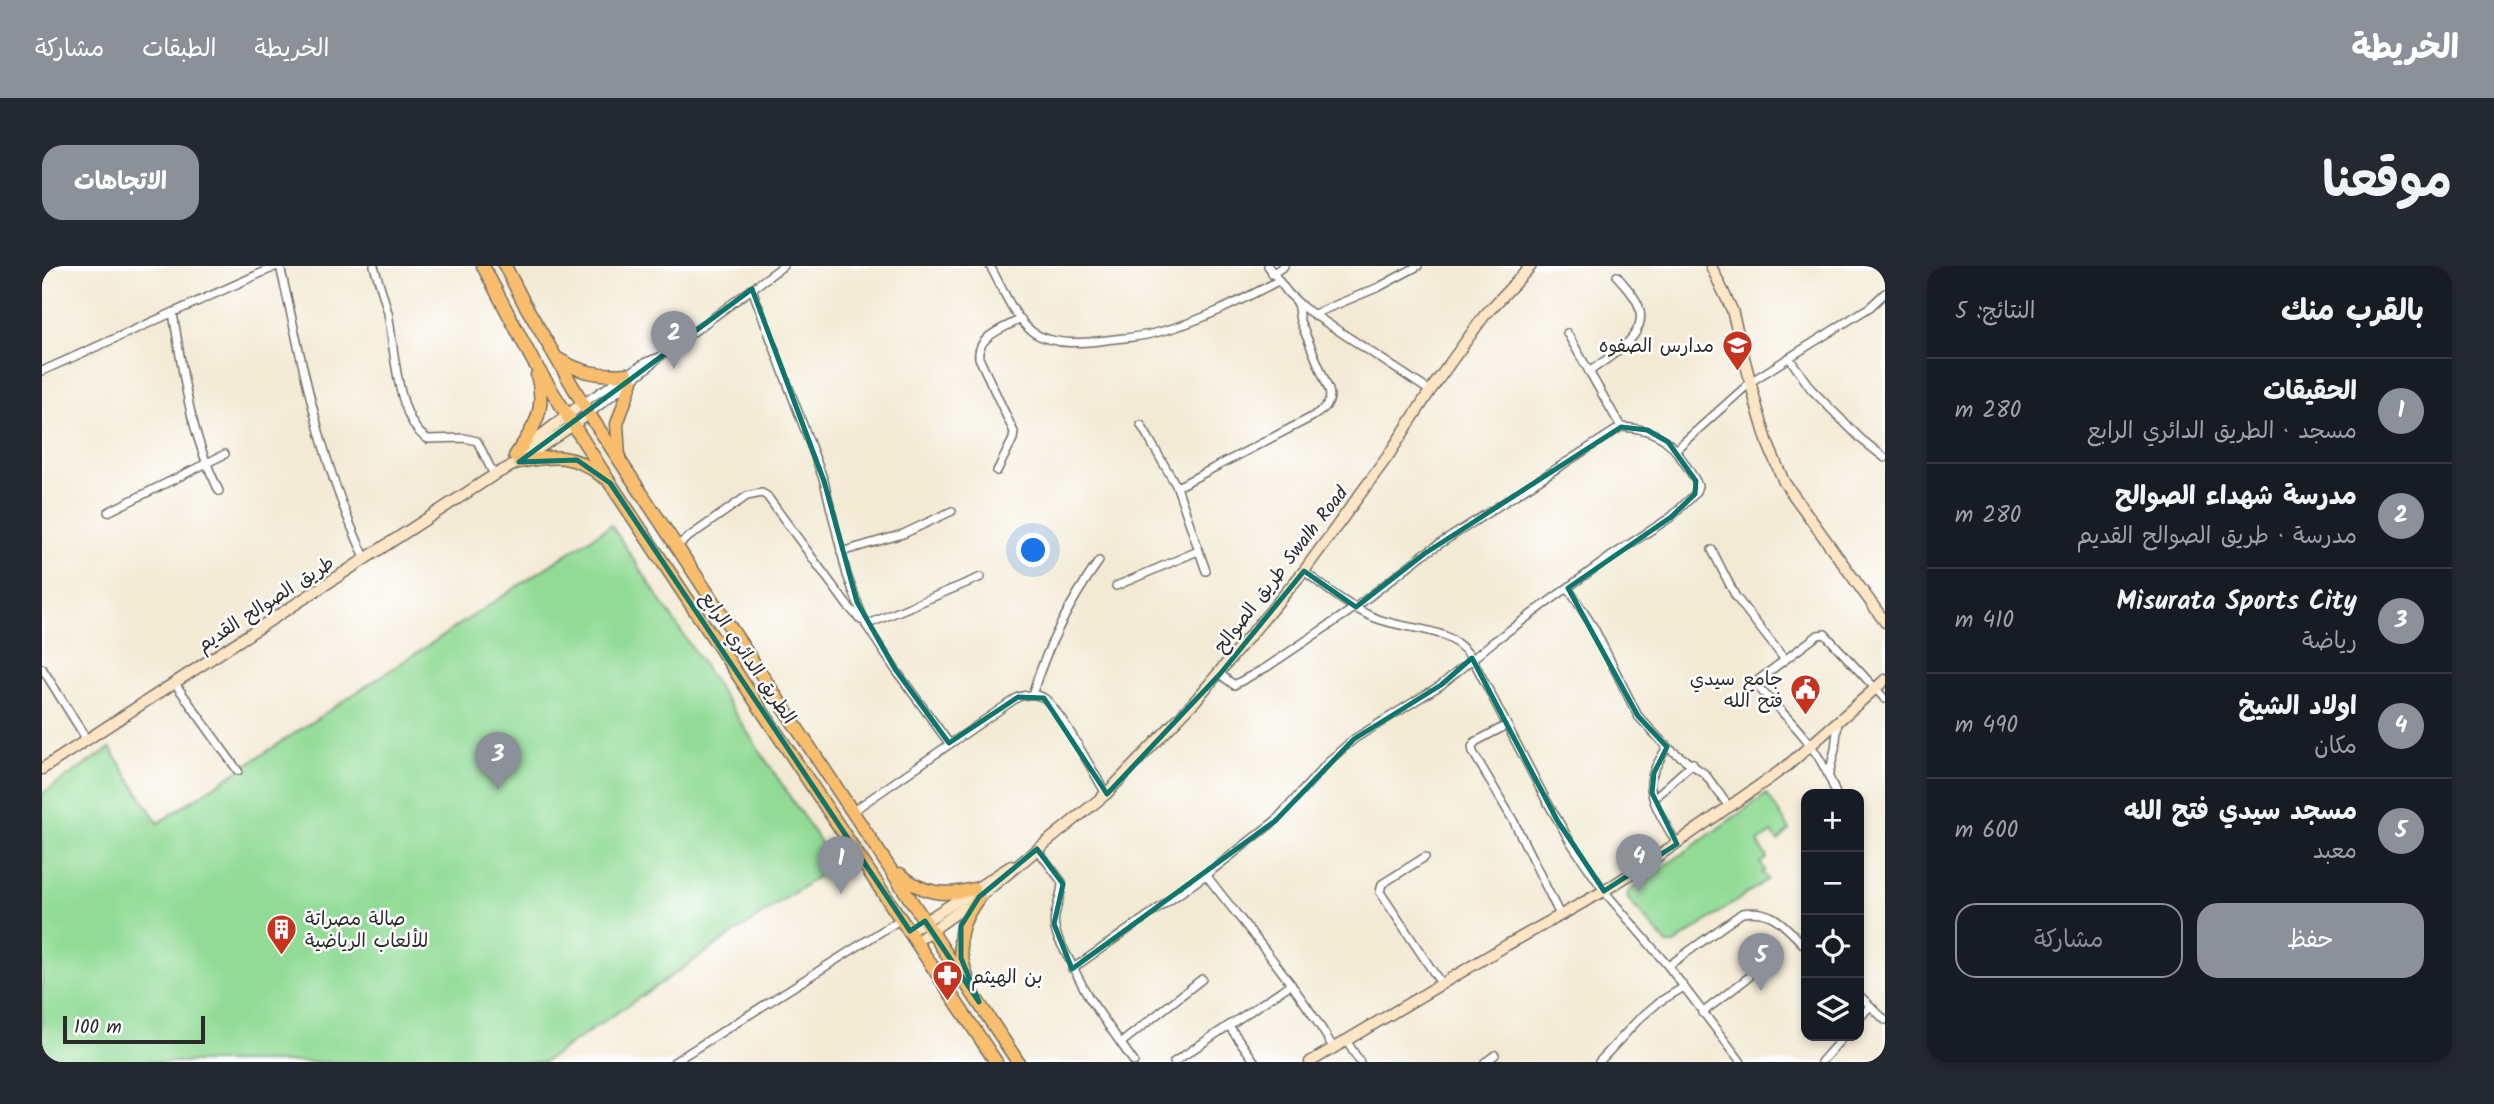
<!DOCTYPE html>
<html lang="ar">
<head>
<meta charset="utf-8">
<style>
  :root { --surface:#171b24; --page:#242831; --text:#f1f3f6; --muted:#9ea1a6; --line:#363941; --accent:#8c9099 }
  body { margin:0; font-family:Kalam,"Playpen Sans Arabic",sans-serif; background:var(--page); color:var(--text); direction:rtl }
  .controls { position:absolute; right:21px; bottom:21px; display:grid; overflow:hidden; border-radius:14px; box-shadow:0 4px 10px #0003 }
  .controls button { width:63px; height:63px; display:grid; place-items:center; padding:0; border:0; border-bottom:2px solid var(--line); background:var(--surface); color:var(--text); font:35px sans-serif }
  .scale { position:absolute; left:21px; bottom:18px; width:142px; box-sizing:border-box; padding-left:7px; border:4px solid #2b2b2b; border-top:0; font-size:19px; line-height:24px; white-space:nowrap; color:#2b2b2b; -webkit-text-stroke:5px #fff; paint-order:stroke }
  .you { position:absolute; left:992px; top:285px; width:24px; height:24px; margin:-18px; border:5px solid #fff; border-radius:50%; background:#1a73e8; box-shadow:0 0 0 10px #1a73e833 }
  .badge { display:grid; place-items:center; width:46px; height:46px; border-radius:50%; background:var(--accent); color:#fff; font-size:23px; font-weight:700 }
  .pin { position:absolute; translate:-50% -58px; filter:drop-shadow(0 2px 4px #0008) }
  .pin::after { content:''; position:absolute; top:37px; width:24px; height:21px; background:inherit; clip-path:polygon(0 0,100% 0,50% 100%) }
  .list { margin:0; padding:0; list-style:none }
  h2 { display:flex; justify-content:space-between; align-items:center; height:91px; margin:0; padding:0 28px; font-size:30px }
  h2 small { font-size:23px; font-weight:400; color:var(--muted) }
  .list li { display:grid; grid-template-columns:46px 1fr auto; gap:21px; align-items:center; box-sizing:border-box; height:105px; padding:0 28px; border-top:2px solid var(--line) }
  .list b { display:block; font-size:26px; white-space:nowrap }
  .list p { margin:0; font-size:23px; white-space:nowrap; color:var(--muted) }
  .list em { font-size:23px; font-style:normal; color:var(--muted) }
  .actions { display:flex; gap:14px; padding:21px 28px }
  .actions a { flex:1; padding:16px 0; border:2px solid var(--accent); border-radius:21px; text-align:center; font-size:24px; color:var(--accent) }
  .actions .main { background:var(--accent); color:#fff }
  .icon { flex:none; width:38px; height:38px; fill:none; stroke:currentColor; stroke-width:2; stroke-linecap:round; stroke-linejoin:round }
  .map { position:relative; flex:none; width:1843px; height:796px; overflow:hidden; direction:ltr; border-radius:21px }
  header { display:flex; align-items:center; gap:42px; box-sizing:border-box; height:98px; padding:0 35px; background:var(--accent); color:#fff }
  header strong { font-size:33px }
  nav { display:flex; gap:38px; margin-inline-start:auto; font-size:24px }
  .intro { display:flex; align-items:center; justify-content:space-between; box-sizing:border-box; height:168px; padding:0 42px }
  h1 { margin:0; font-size:49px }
  .button { padding:18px 32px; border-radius:21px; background:var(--accent); color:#fff; font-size:24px; font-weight:700 }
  main { display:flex; gap:42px; padding:0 42px }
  aside { flex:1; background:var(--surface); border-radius:21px; box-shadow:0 4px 10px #0003 }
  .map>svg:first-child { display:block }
  .green { fill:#92db96; stroke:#5e8360; stroke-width:2 }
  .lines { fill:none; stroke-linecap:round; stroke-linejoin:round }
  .street-casing { stroke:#716e66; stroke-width:10 }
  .secondary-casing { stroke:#716e66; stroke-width:13 }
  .primary-casing { stroke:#716e66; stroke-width:15 }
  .street { stroke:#fff; stroke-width:7 }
  .secondary { stroke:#fde5c5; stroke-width:10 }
  .primary { stroke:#f9be6d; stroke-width:12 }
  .marked { fill:none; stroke:#0f766e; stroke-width:5; stroke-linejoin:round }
  .labels { text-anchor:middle; stroke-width:5; stroke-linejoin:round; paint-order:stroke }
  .poi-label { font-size:19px; fill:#2b2b2b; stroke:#fff; text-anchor:end }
  .street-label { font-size:19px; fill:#2b2b2b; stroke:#fff }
</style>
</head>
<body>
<header>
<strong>الخريطة</strong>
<nav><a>الخريطة</a><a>الطبقات</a><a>مشاركة</a></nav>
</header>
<div class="intro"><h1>موقعنا</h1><a class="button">الاتجاهات</a></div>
<main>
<aside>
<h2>بالقرب منك<small>النتائج: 5</small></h2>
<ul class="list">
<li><span class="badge">1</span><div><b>الحقيقات</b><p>مسجد · الطريق الدائري الرابع</p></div><em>280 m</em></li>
<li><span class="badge">2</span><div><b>مدرسة شهداء الصوالح</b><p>مدرسة · طريق الصوالح القديم</p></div><em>280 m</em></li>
<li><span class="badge">3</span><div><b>Misurata Sports City</b><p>رياضة</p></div><em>410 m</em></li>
<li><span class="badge">4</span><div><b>اولاد الشيخ</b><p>مكان</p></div><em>490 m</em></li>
<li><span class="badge">5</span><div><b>مسجد سيدي فتح الله</b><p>معبد</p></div><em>600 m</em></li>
</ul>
<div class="actions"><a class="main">حفظ</a><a>مشاركة</a></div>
</aside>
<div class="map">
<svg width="1843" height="796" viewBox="0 0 1843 796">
  <rect width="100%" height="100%" fill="#fff"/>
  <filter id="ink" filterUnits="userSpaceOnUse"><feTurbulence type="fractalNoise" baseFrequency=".0143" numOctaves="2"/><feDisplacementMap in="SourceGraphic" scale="14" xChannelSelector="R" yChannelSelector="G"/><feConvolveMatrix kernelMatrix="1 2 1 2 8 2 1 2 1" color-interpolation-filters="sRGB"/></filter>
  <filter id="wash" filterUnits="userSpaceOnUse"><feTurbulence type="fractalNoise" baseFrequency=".00686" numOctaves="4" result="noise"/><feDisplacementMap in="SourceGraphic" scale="28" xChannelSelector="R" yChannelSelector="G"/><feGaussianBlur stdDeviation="1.57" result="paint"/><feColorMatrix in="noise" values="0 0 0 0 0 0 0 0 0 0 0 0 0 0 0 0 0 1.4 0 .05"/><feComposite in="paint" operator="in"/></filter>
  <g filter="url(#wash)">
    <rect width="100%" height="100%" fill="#f3ead4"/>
    <g class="green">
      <path d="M569 259 793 599 502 796H0V528L68 482 116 557Z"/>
      <path d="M1725 528 1748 564 1736 575 1730 567 1716 576 1725 592 1718 597 1723 604 1720 607 1726 613 1632 678H1625L1585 632 1586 626Z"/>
    </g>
  </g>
  <g filter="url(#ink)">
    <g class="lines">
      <defs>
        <g id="street">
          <path d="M238 0C261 99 279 202 324 293"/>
          <path d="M332 0C337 16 342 31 346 47 352 79 355 157 386 173L422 172 435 175 452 209"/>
          <path d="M948 0C960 21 972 53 992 67 1013 80 1042 77 1065 74 1081 72 1098 71 1113 67 1156 57 1198 35 1236 15"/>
          <path d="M1226 0 1246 27 1262 42 1388 125"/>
          <path d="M1230 8 1242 0"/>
          <path d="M710 23 782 215 805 309 824 359 853 403 907 477"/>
          <path d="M131 47C142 112 147 165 177 225"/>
          <path d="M1272 48 1337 21 1376 0"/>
          <path d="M1525 67 1579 161"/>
          <path d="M1748 93 1769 123 1819 173 1843 192"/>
          <path d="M0 105 235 0"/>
          <path d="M1547 106C1566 91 1607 71 1597 41 1594 30 1582 19 1575 10"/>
          <path d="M541 137 604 96 615 92"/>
          <path d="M547 148 608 100 616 92 741 0"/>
          <path d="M1099 159 1135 221 1164 305"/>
          <path d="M1633 184 1710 115 1828 41 1843 27"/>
          <path d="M955 205 971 173 972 166 937 92C934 70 963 62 979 53"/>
          <path d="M1135 221 1270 151C1281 143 1291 139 1287 124L1258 55 1255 36"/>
          <path d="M66 246 183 188"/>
          <path d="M634 280 705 230 720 227 725 230 805 339 819 354"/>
          <path d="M1670 284 1694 331 1743 394"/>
          <path d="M799 286 861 268 910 245"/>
          <path d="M1262 305C1285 323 1309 343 1336 353 1372 366 1404 358 1430 392L1503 532 1529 577 1562 625 1626 700 1699 796"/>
          <path d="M1074 320 1156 285"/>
          <path d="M1526 322 1552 362 1596 450 1625 481 1663 508 1688 542"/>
          <path d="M824 359 939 311"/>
          <path d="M0 402 45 474"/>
          <path d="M132 416 196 505"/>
          <path d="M990 429C1005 380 1027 337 1057 295"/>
          <path d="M1465 459 1433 476 1430 481 1431 486 1472 556 1518 649"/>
          <path d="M1625 481C1619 492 1610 504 1609 516 1607 536 1626 561 1635 578"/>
          <path d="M1787 508 1793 483 1796 456"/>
          <path d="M1794 528C1777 480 1751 458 1717 422L1716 414 1776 369 1783 368 1843 433"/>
          <path d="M1612 532 1651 497"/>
          <path d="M811 545 976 431C985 429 993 427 1002 432 1017 442 1053 509 1064 528"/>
          <path d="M995 583 1020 616C1020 636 1006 651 1016 672L1047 732 1092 796"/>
          <path d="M1383 591 1340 618 1338 626 1400 719"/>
          <path d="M1164 609C1208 666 1256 721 1292 783"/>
          <path d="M1626 700 1700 647C1732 642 1742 660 1764 681"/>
          <path d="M1030 703 1164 609 1233 555 1289 493 1312 473 1399 419 1451 376 1568 291 1629 251 1653 228 1656 220 1654 215C1632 180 1623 163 1579 161L1382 288 1314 341 1225 401 1192 419 1178 408"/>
          <path d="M1817 729 1843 754"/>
          <path d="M1660 747 1707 711"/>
          <path d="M1817 753 1828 740"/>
          <path d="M1187 760 1213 796"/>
          <path d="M1305 776 1318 796"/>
          <path d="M1079 777 1160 713"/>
          <path d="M632 796 859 653"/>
          <path d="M1132 796 1249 718"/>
          <path d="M1443 796 1453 789"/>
          <path d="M1557 796 1597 753 1617 736 1642 721"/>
          <path d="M1779 796 1802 770"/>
        </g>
        <g id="secondary">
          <path d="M1669 0 1690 44 1714 138 1726 178 1742 216 1843 356"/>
          <path d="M478 186 541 137"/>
          <path d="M0 503 452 209 477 196 547 148"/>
          <path d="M868 665 969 600"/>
          <path d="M875 675 937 631 1064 528 1153 435 1262 305 1346 190 1388 125 1442 50 1489 0"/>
          <path d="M1268 796 1465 679 1562 625 1615 591 1745 500 1843 414"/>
        </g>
        <g id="primary">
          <path d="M441 0 491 95 568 217 954 796"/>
          <path d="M463 0 482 37 547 148 976 796"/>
          <path d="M516 93C539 107 558 110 585 108"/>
          <path d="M473 190C493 160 505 145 495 109"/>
          <path d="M577 192 575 158 590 115"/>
          <path d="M477 196C512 189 532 187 561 211"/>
          <path d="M858 608C882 629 903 630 932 623"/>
          <path d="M925 711C914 676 915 661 937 631"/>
        </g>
      </defs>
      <use href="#street" class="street-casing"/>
      <use href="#secondary" class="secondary-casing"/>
      <use href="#primary" class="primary-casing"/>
      <use href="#street" class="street"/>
      <use href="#secondary" class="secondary"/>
      <use href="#primary" class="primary"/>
    </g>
  </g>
  <path class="marked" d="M710 23 782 215 815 336 853 403 907 477 976 431 1002 432 1065 528 1178 408 1262 305 1314 341 1382 288 1579 161 1605 164 1626 176 1654 215 1653 228 1629 251 1526 322 1596 450 1625 481 1612 507 1610 527 1635 578 1562 625 1515 554 1430 392 1399 419 1312 473 1233 555 1030 703 1012 658 1021 618 995 583 937 631 919 660V692L937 736 883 655 868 665 568 217 535 194 477 196Z"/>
  <defs>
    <symbol id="school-pin" viewBox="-11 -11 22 30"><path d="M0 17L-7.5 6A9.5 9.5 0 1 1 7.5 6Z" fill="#c8321e" stroke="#fff"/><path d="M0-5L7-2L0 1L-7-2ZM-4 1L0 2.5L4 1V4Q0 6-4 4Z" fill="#fff"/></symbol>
    <symbol id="civic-pin" viewBox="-11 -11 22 30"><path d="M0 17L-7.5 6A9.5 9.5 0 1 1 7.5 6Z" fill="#c8321e" stroke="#fff"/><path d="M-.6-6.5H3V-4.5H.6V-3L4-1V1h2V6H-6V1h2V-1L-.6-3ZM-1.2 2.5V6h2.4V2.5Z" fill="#fff"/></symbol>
    <symbol id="building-pin" viewBox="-11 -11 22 30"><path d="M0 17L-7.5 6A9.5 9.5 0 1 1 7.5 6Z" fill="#c8321e" stroke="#fff"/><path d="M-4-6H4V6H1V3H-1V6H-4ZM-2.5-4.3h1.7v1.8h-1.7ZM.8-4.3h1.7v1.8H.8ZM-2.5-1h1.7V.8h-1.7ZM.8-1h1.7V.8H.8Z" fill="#fff"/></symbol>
    <symbol id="pharmacy-pin" viewBox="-11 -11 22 30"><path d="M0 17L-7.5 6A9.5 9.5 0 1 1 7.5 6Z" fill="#c8321e" stroke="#fff"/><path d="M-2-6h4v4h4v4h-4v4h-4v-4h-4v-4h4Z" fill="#fff"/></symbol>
  </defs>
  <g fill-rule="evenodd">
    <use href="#school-pin" x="1678" y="62" width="35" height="47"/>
    <use href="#civic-pin" x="1746" y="406" width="35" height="47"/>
    <use href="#building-pin" x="222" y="646" width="35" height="47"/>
    <use href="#pharmacy-pin" x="888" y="692" width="35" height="47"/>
  </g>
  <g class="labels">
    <g class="poi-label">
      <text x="1672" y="86">مدارس الصفوه</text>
      <text x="1741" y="419">جامع سيدي<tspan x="1741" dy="22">فتح الله</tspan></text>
      <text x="263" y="659" text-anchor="start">صالة مصراتة<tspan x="263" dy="22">للألعاب الرياضية</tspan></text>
      <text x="929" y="717" text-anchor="start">بن الهيثم</text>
    </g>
    <g class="street-label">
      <text transform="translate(1238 303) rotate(-52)" y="7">طريق الصوالح Swalh Road</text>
      <text transform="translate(223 337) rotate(-33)" y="7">طريق الصوالح القديم</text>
      <text transform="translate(707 391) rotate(56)" y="7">الطريق الدائري الرابع</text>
    </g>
  </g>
</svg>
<div class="controls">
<button>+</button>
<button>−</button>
<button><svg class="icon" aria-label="locate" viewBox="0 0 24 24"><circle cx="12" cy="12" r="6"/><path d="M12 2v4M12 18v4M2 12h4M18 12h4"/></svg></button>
<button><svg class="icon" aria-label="layers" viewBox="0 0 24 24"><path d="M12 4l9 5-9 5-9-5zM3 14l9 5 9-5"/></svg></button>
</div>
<div class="scale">100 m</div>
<div class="you"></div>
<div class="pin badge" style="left:799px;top:628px">1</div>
<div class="pin badge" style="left:632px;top:103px">2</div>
<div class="pin badge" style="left:456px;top:524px">3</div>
<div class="pin badge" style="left:1597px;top:626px">4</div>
<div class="pin badge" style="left:1719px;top:725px">5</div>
</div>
</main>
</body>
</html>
